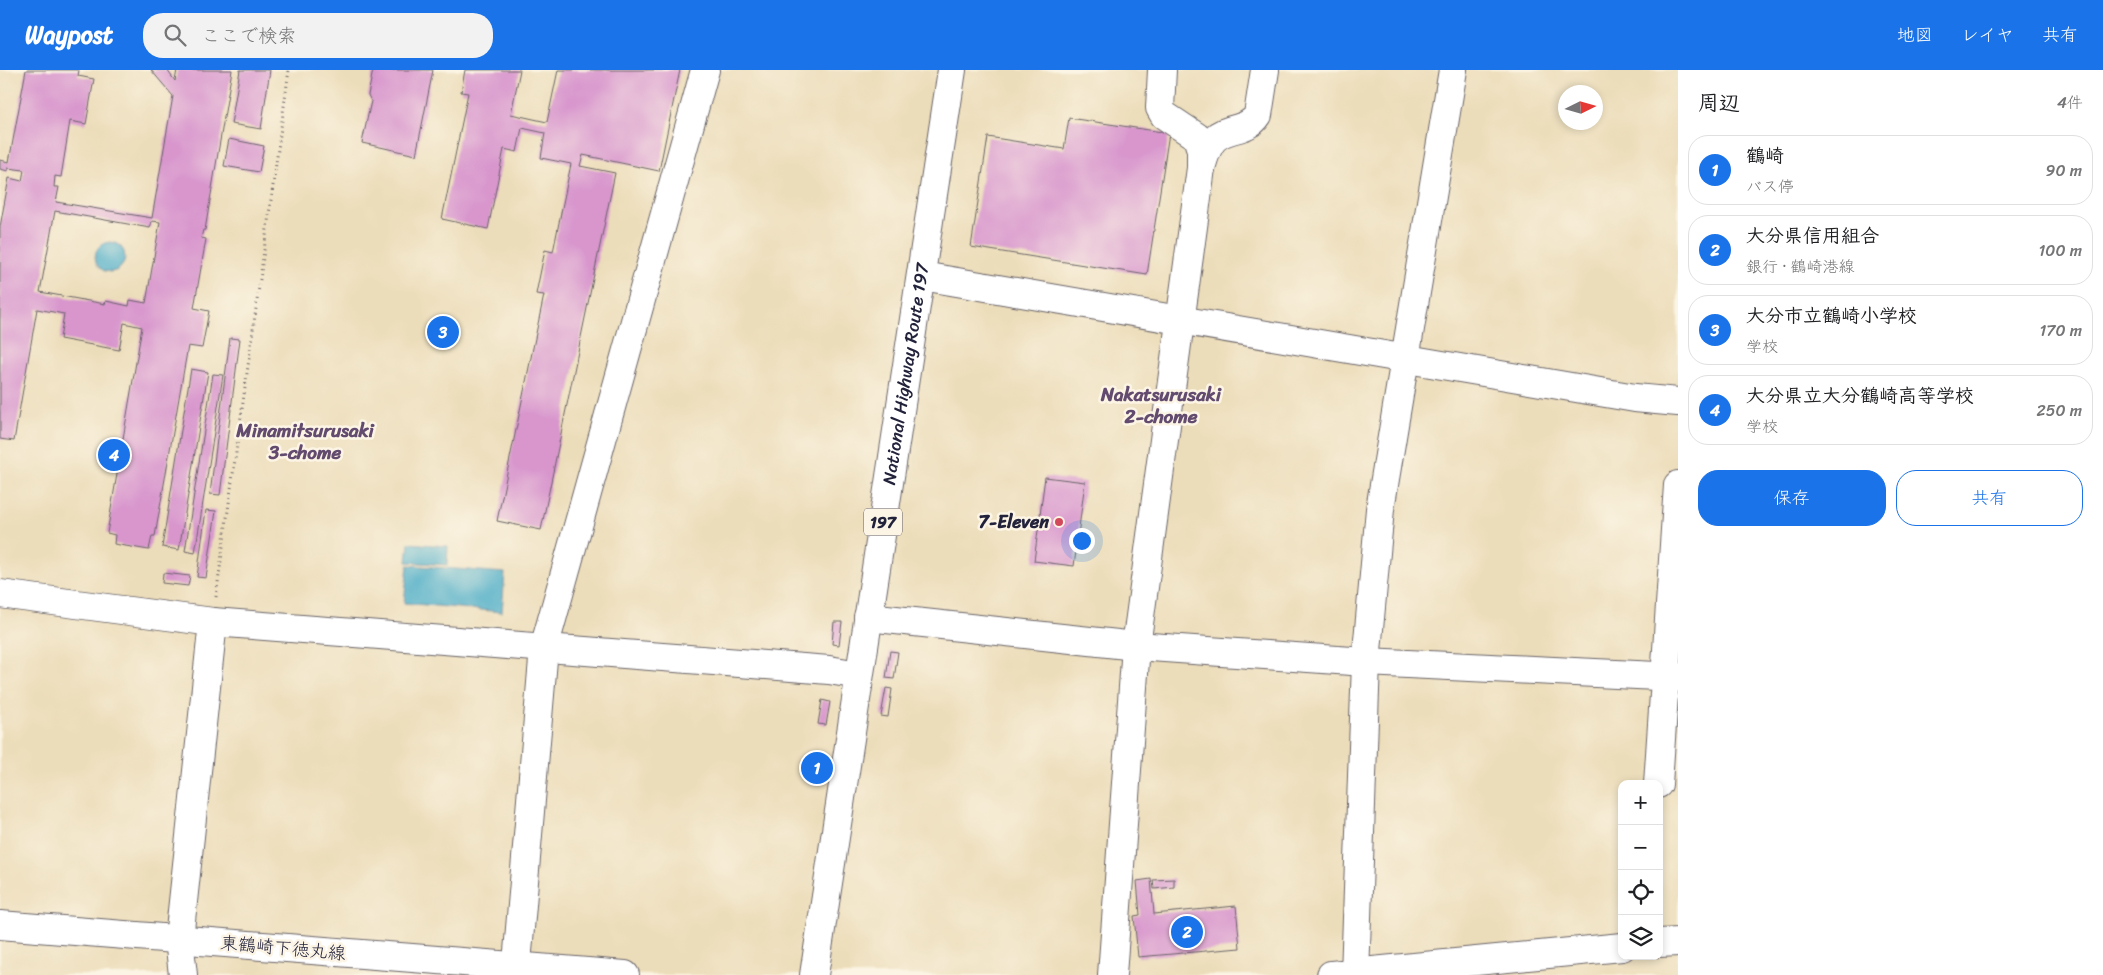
<!DOCTYPE html>
<html lang="ja">
<head>
<meta charset="utf-8">
<style>
  :root { --surface:#fff; --page:#f2f2f2; --text:#202124; --muted:#757577; --line:#e0e0e0; --accent:#1a73e8 }
  body { margin:0; font-family:Sriracha,"Klee One",sans-serif; background:var(--page); color:var(--text) }
  .controls { position:absolute; right:15px; bottom:15px; display:grid; overflow:hidden; border-radius:10px; box-shadow:0 2px 8px #0003 }
  .controls button { width:45px; height:45px; display:grid; place-items:center; padding:0; border:0; border-bottom:1px solid var(--line); background:var(--surface); color:var(--text); font:25px sans-serif }
  .compass { position:absolute; left:1558px; top:15px; width:45px; height:45px; border-radius:50%; background:var(--surface); box-shadow:0 2px 8px #0003; rotate:85deg }
  .you { position:absolute; left:1081px; top:470px; width:18px; height:18px; margin:-12px; border:4px solid #fff; border-radius:50%; background:#1a73e8; box-shadow:0 0 0 8px #1a73e833 }
  .badge { display:grid; place-items:center; width:32px; height:32px; border-radius:50%; background:var(--accent); color:#fff; font-size:16px; font-weight:700 }
  .pin { position:absolute; translate:-50% -50%; border:2px solid #fff; box-shadow:0 1px 5px #0006 }
  .list { margin:0; padding:0; list-style:none }
  h2 { display:flex; justify-content:space-between; align-items:center; height:65px; margin:0; padding:0 20px; font-size:21px }
  h2 small { font-size:16px; font-weight:400; color:var(--muted) }
  .list li { display:grid; grid-template-columns:32px 1fr auto; gap:15px; align-items:center; box-sizing:border-box; height:70px; margin:0 10px 10px; padding:0 10px; border:1px solid var(--line); border-radius:20px }
  .list b { display:block; font-size:19px; white-space:nowrap }
  .list p { margin:0; font-size:16px; white-space:nowrap; color:var(--muted) }
  .list em { font-size:16px; font-style:normal; color:var(--muted) }
  .actions { display:flex; gap:10px; padding:15px 20px }
  .actions a { flex:1; padding:11px 0; border:1px solid var(--accent); border-radius:20px; text-align:center; font-size:18px; color:var(--accent) }
  .actions .main { background:var(--accent); color:#fff }
  .icon { flex:none; width:28px; height:28px; fill:none; stroke:currentColor; stroke-width:2; stroke-linecap:round; stroke-linejoin:round }
  .map { position:relative; flex:none; width:1678px; height:905px; overflow:hidden }
  header { display:flex; align-items:center; gap:30px; box-sizing:border-box; height:70px; padding:0 25px; background:var(--accent); color:#fff }
  header strong { font-size:24px }
  nav { display:flex; gap:28px; margin-inline-start:auto; font-size:18px }
  .search { width:350px; height:45px; background:var(--page); display:flex; align-items:center; gap:12px; box-sizing:border-box; padding:0 18px; border-radius:20px; color:var(--muted); font-size:19px }
  main { display:flex }
  aside { flex:1; background:var(--surface) }
  .map>svg:first-child { display:block }
  .water { fill:#48acc7; stroke:#356781 }
  .building { fill:#d896cd; fill-rule:evenodd }
  .lines { fill:none; stroke-linecap:round; stroke-linejoin:round }
  .minor-casing { stroke:#696367; stroke-width:30 }
  .tertiary-casing { stroke:#696367; stroke-width:30 }
  .secondary-casing { stroke:#696367; stroke-width:30 }
  .trunk-casing { stroke:#696367; stroke-width:30 }
  .path { stroke:#696367; stroke-width:3; stroke-dasharray:1 4; stroke-linecap:butt }
  .minor { stroke:#fff; stroke-width:28 }
  .tertiary { stroke:#fff; stroke-width:28 }
  .secondary { stroke:#fff; stroke-width:28 }
  .trunk { stroke:#fff; stroke-width:28 }
  .poi-dot { fill:#d1495b; stroke:#fcf5e5; stroke-width:2 }
  .labels { text-anchor:middle; stroke-width:5; stroke-linejoin:round; paint-order:stroke }
  .shield { fill:#fcf5e5; stroke:#63616e; stroke-width:1 }
  .shield-label { font-size:16px; font-weight:bold; fill:#22223b }
  .street-label { font-size:18px; fill:#22223b; stroke:#fcf5e5 }
  .poi-label { font-size:18px; font-weight:bold; fill:#22223b; stroke:#fcf5e5; text-anchor:end }
  .neighbourhood-label { font-size:19px; font-weight:bold; fill:#624b6e; stroke:#fcf5e5 }
</style>
</head>
<body>
<header>
<strong>Waypost</strong>
<div class="search"><svg class="icon" aria-label="search" viewBox="0 0 24 24"><circle cx="10" cy="10" r="6"/><path d="M15 15l6 6"/></svg>ここで検索</div>
<nav><a>地図</a><a>レイヤ</a><a>共有</a></nav>
</header>
<main>
<div class="map">
<svg width="1678" height="905" viewBox="0 0 1678 905">
  <rect width="100%" height="100%" fill="#fcf5e5"/>
  <filter id="ink" filterUnits="userSpaceOnUse"><feTurbulence type="fractalNoise" baseFrequency=".02" numOctaves="2"/><feDisplacementMap in="SourceGraphic" scale="10" xChannelSelector="R" yChannelSelector="G"/><feConvolveMatrix kernelMatrix="1 2 1 2 8 2 1 2 1" color-interpolation-filters="sRGB"/></filter>
  <filter id="wash" filterUnits="userSpaceOnUse"><feTurbulence type="fractalNoise" baseFrequency=".0096" numOctaves="4" result="noise"/><feDisplacementMap in="SourceGraphic" scale="20" xChannelSelector="R" yChannelSelector="G"/><feGaussianBlur stdDeviation="1.12" result="paint"/><feColorMatrix in="noise" values="0 0 0 0 0 0 0 0 0 0 0 0 0 0 0 0 0 1.4 0 .05"/><feComposite in="paint" operator="in"/></filter>
  <g filter="url(#wash)">
    <rect width="100%" height="100%" fill="#ecddba"/>
    <g class="water">
      <circle cx="110" cy="187" r="15"/>
      <path d="M409 473 448 476 447 495 407 492Z"/>
      <path d="M408 495 505 503 502 542 404 533Z"/>
    </g>
    <g id="blocks">
      <g class="building">
        <path d="M26 0H79L78 6 94 9 86 54 70 51 61 107 55 106 54 117H59L56 132 152 148 173 26 151 0H167L175 11 177 0H232L205 160H203L201 168 206 169 194 238 209 241 202 278 188 276 155 466H152L149 480 114 474 115 465 107 463 142 257 124 253 119 280 60 269 64 244 37 239 14 371 0 369V157L9 108 22 111 24 100 8 98V101L0 99V90L9 92ZM55 141 150 158 152 151 160 152 146 233 130 230 129 236 106 231 105 234 40 222Z"/>
        <path d="M240 0H270L261 59 231 54Z"/>
        <path d="M373 0H433L416 85 362 73 371 31 368 25Z"/>
        <path d="M465 0H520L511 44 547 52 558 0H680L659 101 583 85 580 96 615 103 541 460 497 451 544 225 536 224 545 180 553 182 571 94 541 88 545 63 522 58 517 82 504 79 488 159 442 149 468 23 461 22Z"/>
        <path d="M1069 48 1169 63 1147 205 971 177 988 67 1064 79Z"/>
        <path d="M229 69 264 76 259 102 224 96Z"/>
        <path d="M230 268 240 269 220 425 210 424Z"/>
        <path d="M191 299 208 302 179 480 162 477Z"/>
        <path d="M213 304 223 305 195 483 185 481Z"/>
        <path d="M1045 407 1085 412 1074 496 1034 491Z"/>
        <path d="M206 440 216 441 206 508 197 507Z"/>
        <path d="M163 503 190 506 188 516 162 513Z"/>
        <path d="M834 552H842L839 575 832 574Z"/>
        <path d="M890 581 898 582 894 609 886 608Z"/>
        <path d="M886 618 892 619 888 647 881 646Z"/>
        <path d="M822 630 830 632 826 655 818 654Z"/>
        <path d="M1151 809 1154 844 1236 836 1240 878 1138 887 1134 846 1140 845 1137 811Z"/>
        <path d="M1174 809V817L1154 819 1153 810Z"/>
      </g>
    </g>
  </g>
  <g filter="url(#ink)">
    <use href="#blocks" fill-opacity="0" stroke="#696367" stroke-width="1"/>
    <g class="lines">
      <defs>
        <g id="minor">
          <path d="M1162 0 1160 38 1164 45 1197 67 1201 80V98"/>
          <path d="M1201 98C1204 88 1207 76 1214 69 1227 56 1247 62 1258 45L1265 0"/>
          <path d="M922 206 1635 328 1678 332"/>
          <path d="M868 547 1136 576 1366 592 1678 607"/>
          <path d="M1658 714 1678 415"/>
          <path d="M183 905 179 869 213 552"/>
          <path d="M516 905 544 578 705 0"/>
        </g>
        <g id="tertiary">
          <path d="M0 524 213 552 829 600 859 605"/>
          <path d="M0 855 625 905"/>
          <path d="M1112 905 1136 576 1201 98"/>
          <path d="M1355 905 1366 592 1380 439 1453 0"/>
        </g>
        <g id="secondary">
          <path d="M1659 873 1678 872"/>
          <path d="M1331 905 1622 877"/>
        </g>
        <g id="trunk">
          <path id="s1" d="M814 905 952 0"/>
        </g>
      </defs>
      <use href="#minor" class="minor-casing"/>
      <use href="#tertiary" class="tertiary-casing"/>
      <use href="#secondary" class="secondary-casing"/>
      <use href="#trunk" class="trunk-casing"/>
      <path class="path" d="M216 527 289 0"/>
      <use href="#minor" class="minor"/>
      <use href="#tertiary" class="tertiary"/>
      <use href="#secondary" class="secondary"/>
      <use href="#trunk" class="trunk"/>
    </g>
  </g>
  <circle class="poi-dot" cx="1059" cy="452" r="5"/>
  <g class="labels">
    <rect class="shield" x="864" y="438.5" width="38" height="27" rx="4"/>
    <g class="shield-label">
      <text x="883" y="458">197</text>
    </g>
    <g class="street-label">
      <text dy="6" stroke="none"><textPath href="#s1" startOffset="608">National Highway Route 197</textPath></text>
      <text transform="translate(283 878) rotate(5)" y="6">東鶴崎下徳丸線</text>
    </g>
    <g class="poi-label">
      <text x="1049" y="458">7-Eleven</text>
    </g>
    <g class="neighbourhood-label">
      <text x="1161" y="331">Nakatsurusaki<tspan x="1161" dy="22">2-chome</tspan></text>
      <text x="305" y="367">Minamitsurusaki<tspan x="305" dy="22">3-chome</tspan></text>
    </g>
  </g>
</svg>
<div class="controls">
<button>+</button>
<button>−</button>
<button><svg class="icon" aria-label="locate" viewBox="0 0 24 24"><circle cx="12" cy="12" r="6"/><path d="M12 2v4M12 18v4M2 12h4M18 12h4"/></svg></button>
<button><svg class="icon" aria-label="layers" viewBox="0 0 24 24"><path d="M12 4l9 5-9 5-9-5zM3 14l9 5 9-5"/></svg></button>
</div>
<svg class="compass" viewBox="-18 -18 36 36"><path d="M0-13l5 13h-10z" fill="#e53935"/><path d="M0 13l5-13h-10z" fill="#757577"/></svg>
<div class="you"></div>
<div class="pin badge" style="left:817px;top:698px">1</div>
<div class="pin badge" style="left:1187px;top:862px">2</div>
<div class="pin badge" style="left:443px;top:262px">3</div>
<div class="pin badge" style="left:114px;top:385px">4</div>
</div>
<aside>
<h2>周辺<small>4件</small></h2>
<ul class="list">
<li><span class="badge">1</span><div><b>鶴崎</b><p>バス停</p></div><em>90 m</em></li>
<li><span class="badge">2</span><div><b>大分県信用組合</b><p>銀行 · 鶴崎港線</p></div><em>100 m</em></li>
<li><span class="badge">3</span><div><b>大分市立鶴崎小学校</b><p>学校</p></div><em>170 m</em></li>
<li><span class="badge">4</span><div><b>大分県立大分鶴崎高等学校</b><p>学校</p></div><em>250 m</em></li>
</ul>
<div class="actions"><a class="main">保存</a><a>共有</a></div>
</aside>
</main>
</body>
</html>
